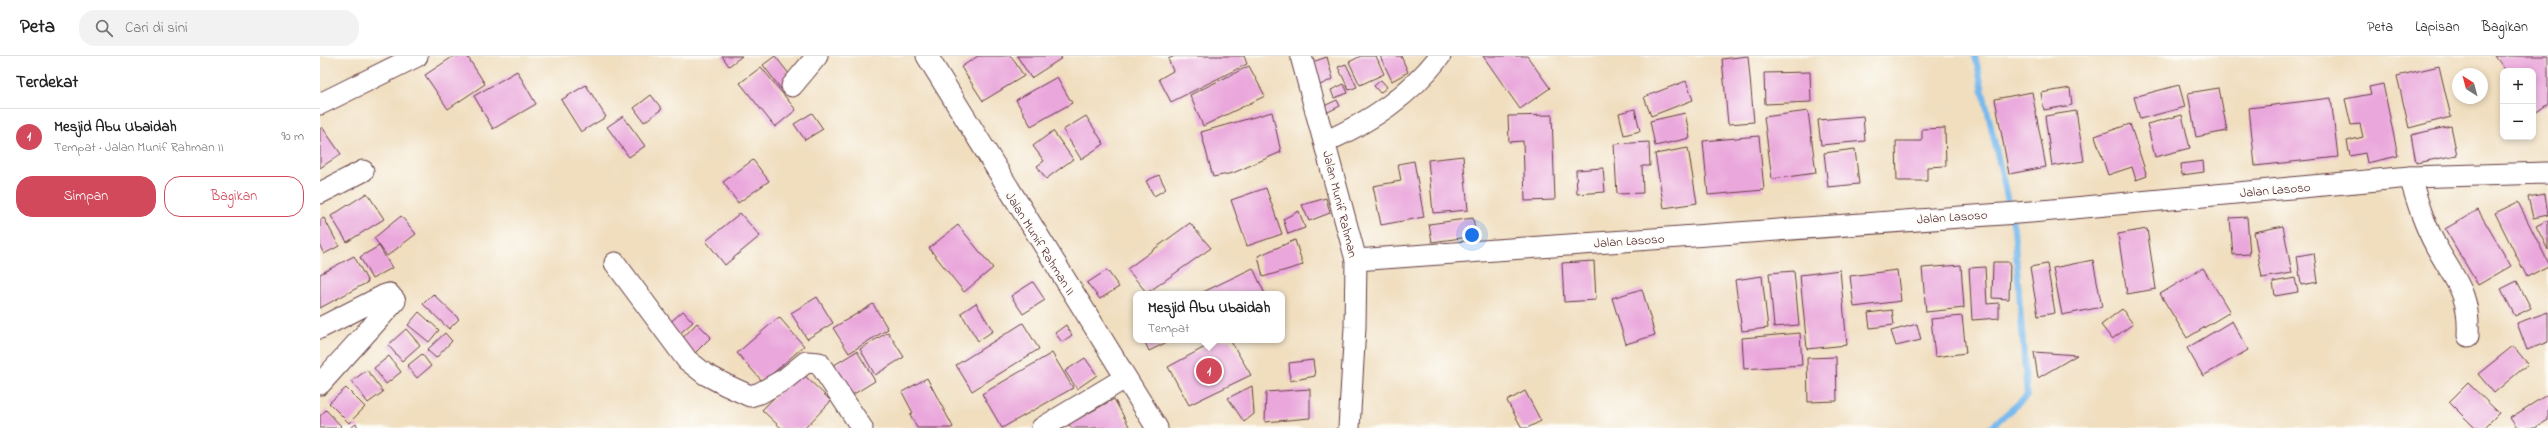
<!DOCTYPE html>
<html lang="id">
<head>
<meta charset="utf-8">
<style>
  :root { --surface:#fff; --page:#f2f2f2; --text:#222; --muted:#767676; --line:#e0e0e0; --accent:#d1495b }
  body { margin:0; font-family:"Indie Flower",sans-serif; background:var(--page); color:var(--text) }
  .controls { position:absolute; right:12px; top:12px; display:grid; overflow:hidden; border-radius:8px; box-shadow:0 2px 6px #0003 }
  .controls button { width:36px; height:36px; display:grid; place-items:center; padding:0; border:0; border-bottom:1px solid var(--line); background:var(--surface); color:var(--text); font:20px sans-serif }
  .compass { position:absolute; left:2132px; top:12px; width:36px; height:36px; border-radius:50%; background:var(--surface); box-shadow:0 2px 6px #0003; rotate:324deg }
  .you { position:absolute; left:1152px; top:179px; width:14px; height:14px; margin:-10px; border:3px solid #fff; border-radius:50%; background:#1a73e8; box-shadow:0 0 0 6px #1a73e833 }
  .badge { display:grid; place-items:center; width:26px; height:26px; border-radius:50%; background:var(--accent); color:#fff; font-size:13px; font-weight:700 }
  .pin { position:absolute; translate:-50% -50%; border:2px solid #fff; box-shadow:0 1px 4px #0006 }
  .popup { position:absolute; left:813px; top:235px; width:152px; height:52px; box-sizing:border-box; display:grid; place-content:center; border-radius:8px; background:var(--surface); filter:drop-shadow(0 1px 3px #0005); font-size:13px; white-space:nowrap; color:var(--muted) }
  .popup b { font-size:15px; color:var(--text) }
  .popup::after { content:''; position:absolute; left:50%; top:100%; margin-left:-8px; border:8px solid transparent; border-top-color:var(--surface) }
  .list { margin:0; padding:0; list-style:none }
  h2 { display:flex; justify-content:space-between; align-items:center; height:52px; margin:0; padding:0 16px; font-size:17px }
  h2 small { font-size:13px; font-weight:400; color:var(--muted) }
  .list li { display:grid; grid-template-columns:26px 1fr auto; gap:12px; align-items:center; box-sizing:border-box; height:56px; padding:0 16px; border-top:1px solid var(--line) }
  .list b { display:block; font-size:15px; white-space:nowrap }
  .list p { margin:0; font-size:13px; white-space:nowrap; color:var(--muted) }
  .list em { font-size:13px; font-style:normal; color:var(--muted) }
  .actions { display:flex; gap:8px; padding:12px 16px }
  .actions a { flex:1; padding:9px 0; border:1px solid var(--accent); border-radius:16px; text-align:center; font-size:14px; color:var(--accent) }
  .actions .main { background:var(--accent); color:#fff }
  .icon { flex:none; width:22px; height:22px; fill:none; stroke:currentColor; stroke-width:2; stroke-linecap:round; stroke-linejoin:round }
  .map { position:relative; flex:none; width:2228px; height:372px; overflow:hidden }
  header { display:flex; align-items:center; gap:24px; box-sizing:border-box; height:56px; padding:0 20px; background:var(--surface); border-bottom:1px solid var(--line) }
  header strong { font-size:19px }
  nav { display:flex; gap:22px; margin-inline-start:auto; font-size:14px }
  .search { width:280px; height:36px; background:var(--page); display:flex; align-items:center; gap:10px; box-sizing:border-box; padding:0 14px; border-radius:16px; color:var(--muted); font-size:15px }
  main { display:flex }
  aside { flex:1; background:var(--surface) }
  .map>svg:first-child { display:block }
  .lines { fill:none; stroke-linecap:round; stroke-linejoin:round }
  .stream { stroke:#78baed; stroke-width:6 }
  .building { fill:#eaa7dc }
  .minor-casing { stroke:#633c41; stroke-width:23 }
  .minor { stroke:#fff; stroke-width:21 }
  .labels { text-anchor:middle; stroke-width:4; stroke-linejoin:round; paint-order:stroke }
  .street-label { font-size:13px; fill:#4a1f2b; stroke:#fdfcf7 }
</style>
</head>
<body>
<header>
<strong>Peta</strong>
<div class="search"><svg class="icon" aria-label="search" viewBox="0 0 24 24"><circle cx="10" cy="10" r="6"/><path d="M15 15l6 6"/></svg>Cari di sini</div>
<nav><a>Peta</a><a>Lapisan</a><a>Bagikan</a></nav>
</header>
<main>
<aside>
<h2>Terdekat<small></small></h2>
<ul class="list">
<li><span class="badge">1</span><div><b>Mesjid Abu Ubaidah</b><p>Tempat · Jalan Munif Rahman II</p></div><em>90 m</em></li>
</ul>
<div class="actions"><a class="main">Simpan</a><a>Bagikan</a></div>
</aside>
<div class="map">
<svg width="2228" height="372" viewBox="0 0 2228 372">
  <rect width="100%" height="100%" fill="#fdfcf7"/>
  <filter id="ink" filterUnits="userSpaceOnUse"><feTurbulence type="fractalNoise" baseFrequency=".025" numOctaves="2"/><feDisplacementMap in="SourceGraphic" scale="8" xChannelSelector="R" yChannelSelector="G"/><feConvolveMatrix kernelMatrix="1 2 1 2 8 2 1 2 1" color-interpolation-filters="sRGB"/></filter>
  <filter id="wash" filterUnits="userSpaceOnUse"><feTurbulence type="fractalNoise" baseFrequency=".012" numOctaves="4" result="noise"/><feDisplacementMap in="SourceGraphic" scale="16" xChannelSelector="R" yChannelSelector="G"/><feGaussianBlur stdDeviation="0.9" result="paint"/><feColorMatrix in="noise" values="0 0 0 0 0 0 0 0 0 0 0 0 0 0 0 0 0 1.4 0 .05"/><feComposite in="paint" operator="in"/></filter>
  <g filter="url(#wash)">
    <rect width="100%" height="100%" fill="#f0debf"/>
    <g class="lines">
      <path class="stream" d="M1655 0 1694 172 1707 340 1670 372"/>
    </g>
    <g id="blocks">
      <g class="building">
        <path d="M134 0H147L165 28 128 53 105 19Z"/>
        <path d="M402 0H422L409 10Z"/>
        <path d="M455 0 473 23 461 33 443 9Z"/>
        <path d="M658 0H691L704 20 663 45 641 11Z"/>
        <path d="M697 0H740L742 2 711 22Z"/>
        <path d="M855 0H924L927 8 851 46 839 23 853 15 848 3Z"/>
        <path d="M1041 0H1056L1064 18 1040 29 1029 6Z"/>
        <path d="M1060 0H1081L1088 16 1072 25Z"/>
        <path d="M1163 0H1207L1230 32 1200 53Z"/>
        <path d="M1428 0 1434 66 1408 68 1402 3Z"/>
        <path d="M2175 0H2228V48L2215 57 2213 15H2186Z"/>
        <path d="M1007 1 1013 23 1000 29 992 6Z"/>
        <path d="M1026 8 1037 31 1029 34 1018 11Z"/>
        <path d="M929 10 945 40 883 70 870 39Z"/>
        <path d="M2119 10 2131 61 2089 72 2077 20Z"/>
        <path d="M441 11 476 54 455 71 420 27Z"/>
        <path d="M197 15 216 48 173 73 154 40Z"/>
        <path d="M1490 16 1491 46 1445 48 1444 17Z"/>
        <path d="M737 21 752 47 711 70 696 44Z"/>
        <path d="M1061 24 1067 31 1060 37 1054 30Z"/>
        <path d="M1366 25 1373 44 1331 60 1324 41Z"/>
        <path d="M1024 28 1028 37 1014 42 1011 34Z"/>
        <path d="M2063 28 2078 100 2047 107 2045 97 2030 100 2027 85 2043 81 2040 68 2031 69 2025 43 2051 38 2049 31Z"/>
        <path d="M266 29 286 61 261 76 241 44Z"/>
        <path d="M1859 29 1865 51 1820 63 1814 41Z"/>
        <path d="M1750 32 1752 49 1724 54 1721 37Z"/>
        <path d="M1899 32 1907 75 1876 81 1868 37Z"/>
        <path d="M1712 36 1726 111 1689 118 1675 43Z"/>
        <path d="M331 39 342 53 324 66 314 52Z"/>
        <path d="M2011 42 2018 101 1935 110 1929 52Z"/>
        <path d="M1017 44 1020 50 1008 56 1004 50Z"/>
        <path d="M1315 53 1320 75 1304 79 1299 57Z"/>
        <path d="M1488 55 1496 117 1452 123 1444 61Z"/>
        <path d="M1756 55 1764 105 1732 110 1725 60Z"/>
        <path d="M952 56 961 96 913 117 893 121 881 76Z"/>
        <path d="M492 57 503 73 485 84 474 68Z"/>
        <path d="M1365 57 1370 82 1335 90 1330 65Z"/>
        <path d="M1232 59 1235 144 1205 145 1203 85 1189 86 1188 60Z"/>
        <path d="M1862 59 1870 92 1835 101 1827 68Z"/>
        <path d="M303 60 325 90 309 101 287 71Z"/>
        <path d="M766 60 784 88 761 103 743 74Z"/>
        <path d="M1543 60 1545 85 1501 89 1498 64Z"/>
        <path d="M1810 68 1827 120 1816 124 1812 111 1788 119 1775 80Z"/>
        <path d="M2131 70 2137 99 2096 107 2091 79Z"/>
        <path d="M2 71 21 98 0 112V73Z"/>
        <path d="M1625 72 1626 110 1607 111V125H1577L1576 85H1602V73Z"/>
        <path d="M733 75 753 103 726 123 717 110 724 105 713 90Z"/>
        <path d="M1439 80 1444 134 1388 139 1383 85Z"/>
        <path d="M1329 86 1330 110H1322L1323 137 1297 138 1294 88Z"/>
        <path d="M1368 92 1377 147 1344 152 1335 98Z"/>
        <path d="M1535 93 1539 128 1508 131 1504 97Z"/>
        <path d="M1143 100 1148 154 1113 157 1108 104Z"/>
        <path d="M433 104 449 125 418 147 403 126Z"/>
        <path d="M1094 105 1104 161 1061 169 1053 130 1081 125 1078 108Z"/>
        <path d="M1883 105 1884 116 1862 119 1861 108Z"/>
        <path d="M1283 112 1285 136 1257 138 1256 114Z"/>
        <path d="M839 119 846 133 834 140 826 125Z"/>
        <path d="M946 132 962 178 927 190 911 144Z"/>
        <path d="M47 137 64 163 27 186 11 160Z"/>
        <path d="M2225 138 2228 159 2213 162 2208 141Z"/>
        <path d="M1006 142 1010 157 989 165 982 149Z"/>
        <path d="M2198 146 2228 206V210L2207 221 2175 157Z"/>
        <path d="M2158 154 2191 210 2158 229 2125 173Z"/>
        <path d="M979 155 985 172 968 178 963 163Z"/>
        <path d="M420 157 440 180 405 209 386 185Z"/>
        <path d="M81 160 96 178 67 200 54 182Z"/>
        <path d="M1927 161 1930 198 1913 199 1910 162Z"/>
        <path d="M4 162 19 190 4 198 0 190V164Z"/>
        <path d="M1153 162 1156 180 1112 186 1109 168Z"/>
        <path d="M2228 164V194L2216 170Z"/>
        <path d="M870 167 891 192 827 237 807 213Z"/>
        <path d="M638 169 673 212 644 236 609 192Z"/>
        <path d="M1963 170 1972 217 1942 222 1934 176Z"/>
        <path d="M1827 173 1836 233 1807 238 1798 178Z"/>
        <path d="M975 184 983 209 943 221 938 200Z"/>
        <path d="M59 190 72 212 52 223 40 201Z"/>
        <path d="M1994 197 1998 226 1981 229 1977 200Z"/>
        <path d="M34 200 48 226 0 252V218Z"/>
        <path d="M1773 204 1782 251 1742 259 1733 212Z"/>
        <path d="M1274 205 1276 244 1244 246 1242 207Z"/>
        <path d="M1673 206H1690L1689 243 1672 242Z"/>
        <path d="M1727 208 1735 257 1718 260 1710 211Z"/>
        <path d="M1641 209 1644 252 1606 256 1602 212Z"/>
        <path d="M1665 211 1667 248 1679 247V262L1652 264 1649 212Z"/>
        <path d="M933 212 945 238H879Z"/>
        <path d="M1883 212 1910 256 1867 282 1840 238Z"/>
        <path d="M787 214 799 231 780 243 767 227Z"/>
        <path d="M1520 214 1527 289 1487 293 1480 219Z"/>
        <path d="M1577 214 1581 245 1534 251 1530 220Z"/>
        <path d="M1474 215 1479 269 1454 271 1449 217Z"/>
        <path d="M1442 220 1448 272 1422 275 1415 224Z"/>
        <path d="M1975 222 1978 236 1955 240 1953 226Z"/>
        <path d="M2197 225 2211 252 2195 260 2181 233Z"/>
        <path d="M713 226 725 244 703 258 691 240Z"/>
        <path d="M1322 233 1335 279 1306 288 1292 242Z"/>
        <path d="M113 238 139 263 129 273 103 248Z"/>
        <path d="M497 241 513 267 487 283 471 257Z"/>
        <path d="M656 247 673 275 658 285 641 257Z"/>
        <path d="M553 248 568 273 529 297 513 272Z"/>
        <path d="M1802 253 1813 268 1792 283 1781 269Z"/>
        <path d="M1572 254 1574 269 1550 272 1548 257Z"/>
        <path d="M363 255 373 266 356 281 346 270Z"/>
        <path d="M99 256 119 274 109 286 88 269Z"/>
        <path d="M2228 256V286L2207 294 2197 267Z"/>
        <path d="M1642 260 1646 297 1615 301 1611 263Z"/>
        <path d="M459 261 484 290 443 326 417 297Z"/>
        <path d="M1912 265 1928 294 1883 320 1867 292Z"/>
        <path d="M377 267 391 281 369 303 355 290Z"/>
        <path d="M703 267 719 293 652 335 636 309Z"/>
        <path d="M1597 268 1601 284 1576 290 1571 275Z"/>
        <path d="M746 269 752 279 742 286 735 277Z"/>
        <path d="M86 273 100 289 82 305 68 289Z"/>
        <path d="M568 276 584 301 555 319 540 293Z"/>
        <path d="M125 277 132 285 116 302 107 294Z"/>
        <path d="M1480 277 1482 309 1424 313 1422 282Z"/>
        <path d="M824 284H851L829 295Z"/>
        <path d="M898 284H910L931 319 869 349 848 311Z"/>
        <path d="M2193 290 2208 308 2174 337 2158 318Z"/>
        <path d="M537 295 555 325 529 341 511 311Z"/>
        <path d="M1714 296 1757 299 1718 322Z"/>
        <path d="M732 297 753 332 682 372 662 338Z"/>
        <path d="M102 298 111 310 97 322 87 310Z"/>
        <path d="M69 300 81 316 66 328 54 312Z"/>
        <path d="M1516 301 1517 345 1488 346 1487 302Z"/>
        <path d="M765 302 777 319 757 333 745 315Z"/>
        <path d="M993 304 995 320 970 325 969 307Z"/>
        <path d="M47 314 63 336 48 347 32 325Z"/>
        <path d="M480 315 511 345 485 372H461L442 354Z"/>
        <path d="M607 322 633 371 632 372H597L590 358 593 357 582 336Z"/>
        <path d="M2148 327 2179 357 2164 372H2155L2129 346Z"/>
        <path d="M932 330 934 358 924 366 908 342Z"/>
        <path d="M26 332 45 351 29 367 9 347Z"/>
        <path d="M990 333V362L945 366 946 336Z"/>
        <path d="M1205 335 1221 365 1207 372H1202L1187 345Z"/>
        <path d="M2228 338V364L2215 372H2197L2190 362Z"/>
        <path d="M794 343 809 370 805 372H751L749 368Z"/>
        <path d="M6 354 21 370 19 372H0V360Z"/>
        <path d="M36 368 39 372H30Z"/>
      </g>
    </g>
  </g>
  <g filter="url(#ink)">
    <use href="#blocks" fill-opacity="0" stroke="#633c41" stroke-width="1"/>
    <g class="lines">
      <defs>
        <g id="minor">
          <path d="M607 0 837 372"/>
          <path d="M981 0 1036 204 1035 271 1029 372"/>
          <path d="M472 30 497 0"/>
          <path d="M0 48 97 0"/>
          <path d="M1005 86C1051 65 1088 41 1120 0"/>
          <path d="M2090 121C2097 145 2104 168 2116 190 2135 225 2150 236 2148 280"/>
          <path d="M0 137 43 115"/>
          <path d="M1036 204 1711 156 2090 121 2228 117"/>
          <path d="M295 207 367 304 385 318 406 329 430 340 440 337 465 323 486 306 499 307 542 372"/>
          <path d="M0 272 63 240 69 238 75 245 0 328"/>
          <path d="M722 372 805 322"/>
        </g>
      </defs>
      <use href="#minor" class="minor-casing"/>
      <use href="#minor" class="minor"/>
    </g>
  </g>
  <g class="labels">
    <g class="street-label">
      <text transform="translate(1955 133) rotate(-5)" y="5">Jalan Lasoso</text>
      <text transform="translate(1021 148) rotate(76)" y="5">Jalan Munif Rahman</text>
      <text transform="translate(1632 160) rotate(-4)" y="5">Jalan Lasoso</text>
      <text transform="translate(1309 184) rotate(-4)" y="5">Jalan Lasoso</text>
      <text transform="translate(721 187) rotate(58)" y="5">Jalan Munif Rahman II</text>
    </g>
  </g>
</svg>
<div class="controls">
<button>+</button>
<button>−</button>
</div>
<svg class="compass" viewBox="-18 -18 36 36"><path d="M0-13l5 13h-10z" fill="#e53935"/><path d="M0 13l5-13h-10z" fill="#767676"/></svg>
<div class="you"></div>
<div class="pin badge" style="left:889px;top:315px">1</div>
<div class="popup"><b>Mesjid Abu Ubaidah</b>Tempat</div>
</div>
</main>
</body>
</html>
